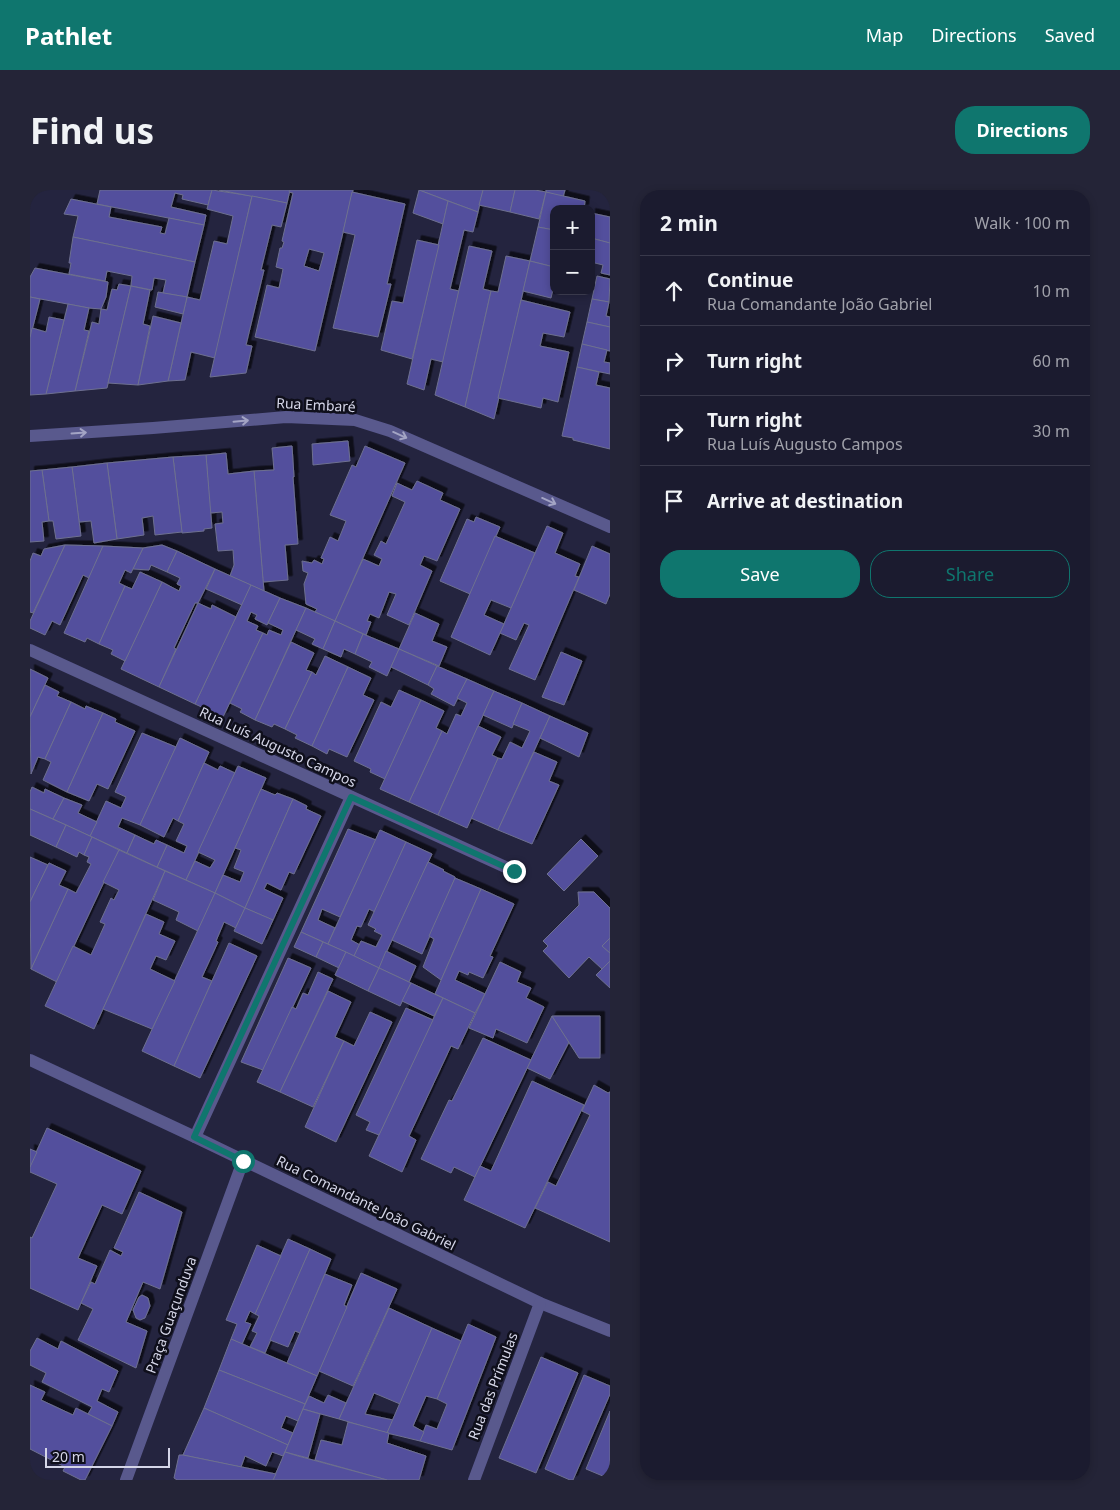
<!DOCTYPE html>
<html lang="en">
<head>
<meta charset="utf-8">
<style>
  :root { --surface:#1b1b2f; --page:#242437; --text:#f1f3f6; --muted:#a0a1aa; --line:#39394b; --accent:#0f766e }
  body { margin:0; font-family:"Noto Sans",sans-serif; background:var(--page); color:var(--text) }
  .controls { position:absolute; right:15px; top:15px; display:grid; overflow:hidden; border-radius:10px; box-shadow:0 2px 8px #0003 }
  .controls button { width:45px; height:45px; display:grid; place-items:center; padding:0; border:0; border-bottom:1px solid var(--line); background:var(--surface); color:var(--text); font:25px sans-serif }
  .scale { position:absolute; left:15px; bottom:12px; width:125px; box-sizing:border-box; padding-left:5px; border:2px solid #d5d6e8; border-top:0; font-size:14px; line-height:18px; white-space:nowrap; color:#d5d6e8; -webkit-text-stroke:4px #0f0f1b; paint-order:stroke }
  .stop { position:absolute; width:15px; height:15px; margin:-11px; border:4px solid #0f766e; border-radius:50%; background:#fff }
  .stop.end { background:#0f766e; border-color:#fff; box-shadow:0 1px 5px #0008 }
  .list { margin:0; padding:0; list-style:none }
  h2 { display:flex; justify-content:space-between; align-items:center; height:65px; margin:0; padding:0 20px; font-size:21px }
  h2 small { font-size:16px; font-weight:400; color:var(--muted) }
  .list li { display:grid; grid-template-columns:32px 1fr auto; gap:15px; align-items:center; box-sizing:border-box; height:70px; padding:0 20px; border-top:1px solid var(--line) }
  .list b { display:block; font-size:19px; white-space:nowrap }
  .list p { margin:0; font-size:16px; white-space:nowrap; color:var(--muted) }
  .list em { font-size:16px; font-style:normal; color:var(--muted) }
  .actions { display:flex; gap:10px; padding:15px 20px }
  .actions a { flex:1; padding:11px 0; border:1px solid var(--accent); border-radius:20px; text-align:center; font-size:18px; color:var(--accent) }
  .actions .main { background:var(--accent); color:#fff }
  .icon { flex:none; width:28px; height:28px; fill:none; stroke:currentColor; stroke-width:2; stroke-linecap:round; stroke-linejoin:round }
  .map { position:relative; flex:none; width:580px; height:1290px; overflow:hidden; border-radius:20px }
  header { display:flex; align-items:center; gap:30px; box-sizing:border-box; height:70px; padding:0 25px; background:var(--accent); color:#fff }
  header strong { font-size:24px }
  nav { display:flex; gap:28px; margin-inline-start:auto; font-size:18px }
  .intro { display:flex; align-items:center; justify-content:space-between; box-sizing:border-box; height:120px; padding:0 30px }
  h1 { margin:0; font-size:35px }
  .button { padding:12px 22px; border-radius:20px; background:var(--accent); color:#fff; font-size:18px; font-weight:700 }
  main { display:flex; gap:30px; padding:0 30px }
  aside { flex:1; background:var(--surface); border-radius:20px; box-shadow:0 2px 8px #0003 }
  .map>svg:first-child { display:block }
  .building { fill:#524f9d; stroke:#6e7090; fill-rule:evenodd; filter:url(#shadow) }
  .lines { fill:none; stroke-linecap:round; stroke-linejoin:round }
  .lane { stroke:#59598d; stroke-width:12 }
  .street { stroke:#59598d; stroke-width:12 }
  .oneway { stroke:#a3a4c4 }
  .route { stroke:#0f766e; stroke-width:6 }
  .labels { text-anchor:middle; stroke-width:5; stroke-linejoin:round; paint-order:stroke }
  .street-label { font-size:14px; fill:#d5d6e8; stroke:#0f0f1b }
</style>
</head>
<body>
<header>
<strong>Pathlet</strong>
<nav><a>Map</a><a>Directions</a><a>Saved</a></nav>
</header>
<div class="intro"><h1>Find us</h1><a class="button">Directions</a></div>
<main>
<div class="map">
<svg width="580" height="1290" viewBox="0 0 580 1290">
  <defs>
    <filter id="shadow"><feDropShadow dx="4.5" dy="-4.5" stdDeviation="0" flood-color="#0009"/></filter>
  </defs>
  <rect width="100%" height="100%" fill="#24243f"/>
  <g class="building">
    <path d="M70 0H182L178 15 152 9 153 5 145 3 141 17 176 25 174 35 67 14Z"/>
    <path d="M182 0 222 6 185 168 161 162 155 190 138 191 157 107 170 110 184 51 197 54 203 26 177 19Z"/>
    <path d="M189 0H260L257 13Z"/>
    <path d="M260 0H323L285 161 225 147 237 95 249 98 253 79 246 77 250 58H252L254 52 252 51 263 3 259 2ZM279 59 294 63 289 81 274 76Z"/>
    <path d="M389 0H453L448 22Z"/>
    <path d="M389 0 418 11 413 34 383 23Z"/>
    <path d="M453 0H485L480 22 449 15Z"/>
    <path d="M485 0H505L516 2 509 29 480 22Z"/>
    <path d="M516 0H535L533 7 516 2Z"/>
    <path d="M322 2 375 14 357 94H361L348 147 303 138 325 45 313 42Z"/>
    <path d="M516 2 555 11 554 19H524V40L508 37Z"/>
    <path d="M222 6 257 13 251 37 242 35 231 80H234L216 155 222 156 216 183 180 187Z"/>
    <path d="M41 9 81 17 79 27 132 37 130 43 135 44 139 28 174 35 165 72 43 47 48 26 34 24Z"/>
    <path d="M418 11 448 22 443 42 434 40 420 99 429 101 413 172 401 169 394 200 377 194Z"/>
    <path d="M561 23 580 27V53L561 48Z"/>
    <path d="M508 37 524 40V77L500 71Z"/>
    <path d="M43 47 165 72 157 107 133 103 136 90 124 88 122 100 101 96 102 86 77 81 75 91 39 84 41 73H39Z"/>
    <path d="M561 48 580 53V85L571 83 573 75 561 72Z"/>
    <path d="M387 50 409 55 382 169 351 160 362 111 373 113Z"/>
    <path d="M439 56 462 61 453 99 461 101 435 217 405 205Z"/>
    <path d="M476 66 500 71 464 229 435 217 461 101 468 102Z"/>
    <path d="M500 71 524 77V95L521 108 493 101Z"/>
    <path d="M5 78 78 92 76 107 71 119 59 118 0 107V87Z"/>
    <path d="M567 86 580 89 579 112 562 109Z"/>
    <path d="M89 94 101 96 77 198 45 201 62 132 69 134 71 119 77 120 82 99 87 100Z"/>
    <path d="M101 96 120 100 113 134 120 136 108 195 78 193Z"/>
    <path d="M128 102 157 107 153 124 125 117Z"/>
    <path d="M0 107 10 109 0 148Z"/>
    <path d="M562 109 579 112 576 126 580 127V137L557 132Z"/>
    <path d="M491 110 540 122 534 147 513 143 510 156 539 162 528 212 513 208 511 218 468 208Z"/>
    <path d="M38 114 59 118 54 140 59 141 45 201 16 204Z"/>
    <path d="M123 126 151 133 138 191 108 195Z"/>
    <path d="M19 127 34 130 16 204 0 205V148L2 138 16 142Z"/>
    <path d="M557 132 580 137V161L552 154Z"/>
    <path d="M552 154 577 160 574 172 580 173V184L547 177Z"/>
    <path d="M547 177 569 182 566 195 580 198V259L543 250V248L532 246Z"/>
    <path d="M318 251 320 271 283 275 282 254Z"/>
    <path d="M262 256 264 287H263L268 354 255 355 258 390 233 392 224 281 244 280 242 258Z"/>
    <path d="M335 256 375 273 305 431 285 422 287 419 276 414 274 394 278 383 273 381 272 371 282 373 284 370 292 374 294 369 291 368 300 347 308 351 316 331 300 325 322 275 326 277Z"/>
    <path d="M196 263 198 284 224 281 234 401 200 386 204 375 203 360 188 361 185 334 193 333 192 322 180 323 176 265Z"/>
    <path d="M176 265 182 338 174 339V341L152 343 143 267Z"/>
    <path d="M143 267 152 342 125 345 123 326 112 328 114 345 87 349 77 273Z"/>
    <path d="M77 273 87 349 64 353 61 331 49 332 42 277Z"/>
    <path d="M42 277 51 346 26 349 23 331H19L12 280Z"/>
    <path d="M12 280 19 331 12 332 14 351 0 352V281Z"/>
    <path d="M387 291 413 303 410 310 430 319 407 371 394 366 390 375 402 381 379 435 357 425 366 404 359 402 349 428 340 424 337 431 341 432 336 445 305 431 333 369 349 376 352 369 344 365 351 351 356 354 375 312 362 306 367 293 382 300Z"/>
    <path d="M446 327 470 337 440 404 410 391 437 329 444 332Z"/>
    <path d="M517 336 533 343 525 363 550 374 545 386 549 387 505 490 479 479 499 435 494 433 486 450 470 443Z"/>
    <path d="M465 346 505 363 481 418 461 410 454 425 474 434 460 465 421 447Z"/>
    <path d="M35 355 3 423 0 422V371L3 363 11 366 14 359Z"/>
    <path d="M35 355 73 356 59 388 53 385 30 435 22 431 15 445 0 438V431Z"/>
    <path d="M132 355 147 361 137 382 121 375 119 380 103 379 113 358Z"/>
    <path d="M73 356 113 358 101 383 95 380 89 393 95 396 69 454 57 448 55 452 34 443Z"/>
    <path d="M562 356 580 364V404L576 414 544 400Z"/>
    <path d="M147 361 185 379 168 413H165L144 458 146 459 129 497 91 479 132 392 149 401 151 396 147 394 150 388 137 382Z"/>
    <path d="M185 379 221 395 212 415 176 399Z"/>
    <path d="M110 382 132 392 95 471 81 464 83 460 69 454 95 396 102 399Z"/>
    <path d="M221 395 250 408 237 435 225 429 227 425 221 422 217 431 228 436 226 440 233 443 193 527 165 514Z"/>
    <path d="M250 408 276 418 225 530 210 522 212 519 200 513 233 443 237 445 239 440 251 445 253 440 238 433Z"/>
    <path d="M168 413 181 419 182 415 206 427 165 514 129 497Z"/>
    <path d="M276 418 305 431 293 459 282 454 285 449 266 440Z"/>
    <path d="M385 423 409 434 402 451 417 457 409 476 369 459Z"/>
    <path d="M305 431 333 444 325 464 314 459 311 467 293 459Z"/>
    <path d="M333 444 369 459 357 486 339 477 342 472 325 464Z"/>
    <path d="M261 452 284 463 276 480 282 482 255 539 244 534 242 537 225 530Z"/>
    <path d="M369 459 407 476 398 495 361 477Z"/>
    <path d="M531 462 552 471 534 515 512 507Z"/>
    <path d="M295 466 318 477 282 556 265 548 267 545 255 539 282 482 286 485Z"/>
    <path d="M407 476 437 489 424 516 401 504 404 499 398 495Z"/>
    <path d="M318 477 341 488 333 505 344 510 317 567 299 559 297 564 282 556Z"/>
    <path d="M0 479 18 488 0 527Z"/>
    <path d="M437 489 464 501 408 625 379 612 412 541 417 544 426 524 431 526 437 513 427 508Z"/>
    <path d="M15 495 29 502 27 506 41 512 15 569 8 567 1 584 0 527Z"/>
    <path d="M369 500 391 510 355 589 340 582 341 579 324 571 351 512 361 517Z"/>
    <path d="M464 501 492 513 482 538 453 525Z"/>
    <path d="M391 510 414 521 406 538 412 541 379 612 350 599Z"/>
    <path d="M41 512 55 519 56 516 73 523 37 602 13 590 21 572 15 569Z"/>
    <path d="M492 513 520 526 468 640 441 628 468 568 472 569 480 552 492 558 500 541 483 534Z"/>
    <path d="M73 523 86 529 85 532 105 541 78 599 67 594 59 611 37 602Z"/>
    <path d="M520 526 558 543 549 567 510 548Z"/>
    <path d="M448 536 471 547 462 565 468 568 437 638 408 625Z"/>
    <path d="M112 543 146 557 110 635 92 628 88 637 105 645 97 663 60 646 76 611 91 618 96 607 85 602Z"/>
    <path d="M150 548 179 562 148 631 143 628 134 647 110 635Z"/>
    <path d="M504 562 527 572 519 591 529 595 502 654 468 640Z"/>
    <path d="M174 573 188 580 190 576 205 583 156 690 127 677 137 655 154 663 157 656 146 651 154 634 148 631Z"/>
    <path d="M208 576 236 588 185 703 156 690 165 671 180 678 185 670 168 662Z"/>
    <path d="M2 597 14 603 15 599 34 608 23 629 0 619V602Z"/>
    <path d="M231 599 245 605 247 603 263 609 215 718 185 703 193 685 210 692 214 682 204 678 211 660 205 658Z"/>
    <path d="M34 608 52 615 48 623 67 632 60 646 23 629Z"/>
    <path d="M263 609 277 616 276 619 291 626 264 684 259 682 251 700 237 693 234 699 253 708 243 730 215 718Z"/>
    <path d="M0 619 36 635 26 657 0 645Z"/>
    <path d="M36 635 62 647 54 665 49 662 47 667 26 657Z"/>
    <path d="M318 639 346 650 310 727 292 719 288 730 305 738 298 754 271 742Z"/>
    <path d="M350 640 376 652 345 722 339 719 331 737 327 736 321 750 330 755 324 766 298 754Z"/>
    <path d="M105 645 124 654 126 650 137 655 127 677 97 663Z"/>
    <path d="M62 647 89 660 27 792 1 779 38 699 46 703 61 674 57 672 59 667 54 665Z"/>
    <path d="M551 649 568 666 534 701 517 684Z"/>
    <path d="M376 652 402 664 349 778 324 766 331 751 346 757 352 745 344 741 346 739 338 735Z"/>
    <path d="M89 660 135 681 64 839 15 816 43 756 61 765 75 734 70 732 81 708 84 710 89 700 73 692Z"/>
    <path d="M0 667 18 675 0 712Z"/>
    <path d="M398 672 414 680 413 681 425 687V688L392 764 362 750Z"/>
    <path d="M19 673 36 681 29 695 38 699 1 779 0 712Z"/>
    <path d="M135 681 185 703 168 741 146 730 149 722 123 710Z"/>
    <path d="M425 688 451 699 411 790 393 777 404 749 399 746Z"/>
    <path d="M451 699 484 714 460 766 463 767 453 788 439 782 438 785 429 781 425 790 455 804 445 823 405 804Z"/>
    <path d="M548 702H564L580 718V748L572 756 580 763V771L572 779 559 767 539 788 513 761 518 756 513 751 549 715Z"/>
    <path d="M185 703 215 718 206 738 194 732 186 751 188 752 172 787 182 791 144 876 112 861Z"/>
    <path d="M215 718 243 730 232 754 204 741Z"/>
    <path d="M116 724 134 732 129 744 145 751 136 770 126 766 120 779 145 791 122 839 73 819Z"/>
    <path d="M271 742 293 752 286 767 264 757Z"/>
    <path d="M580 748V763L572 756Z"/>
    <path d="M293 752 316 762 309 778 286 767Z"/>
    <path d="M199 753 227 766 170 888 144 876Z"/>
    <path d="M356 761 386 776 379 792 349 778Z"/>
    <path d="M316 762 349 778 338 801 305 785Z"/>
    <path d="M258 768 281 778 233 880 211 872Z"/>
    <path d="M580 771V798L566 785Z"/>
    <path d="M470 772 491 782 487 792 501 798 496 808 514 817 497 853 466 839 463 848 439 838Z"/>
    <path d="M349 778 381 793 370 816 338 801Z"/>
    <path d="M288 782 303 789 250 902 227 892 262 817 266 819 273 803 278 805Z"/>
    <path d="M381 793 413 808 404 826 372 811Z"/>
    <path d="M298 801 321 812 305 847 314 851 283 917 250 902Z"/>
    <path d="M413 808 445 823 428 859 421 856 379 946 386 950 372 982 339 966Z"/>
    <path d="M376 818 403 830 349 945 336 940 340 932 326 925Z"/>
    <path d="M340 822 362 832 306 952 275 937 314 851 324 856Z"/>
    <path d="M522 826 539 852 520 889 497 878Z"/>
    <path d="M522 826H570V868H549Z"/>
    <path d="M453 848 501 870 445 987 424 977 421 983 391 969 419 910 422 911Z"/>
    <path d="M502 891 554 915 495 1038 434 1010 450 976 461 981Z"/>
    <path d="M564 895 578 903 580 902V1052L505 1018 518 992 526 996 560 925 552 921Z"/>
    <path d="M17 938 111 981 92 1024 72 1015 48 1068 67 1076 48 1120 0 1098V1047L2 1048 27 994 0 982V976Z"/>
    <path d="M0 959 7 962 0 977Z"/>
    <path d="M109 1002 152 1022 130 1099 113 1092 96 1132 117 1141 106 1178 48 1150 63 1119 51 1113 61 1092 65 1094 80 1060 91 1066 93 1062 84 1058Z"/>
    <path d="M258 1049 280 1059 235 1163 220 1157 227 1143 222 1141 229 1126 225 1124Z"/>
    <path d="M227 1055 251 1066 225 1124 220 1121 215 1132 221 1134 212 1154 201 1149 207 1134 196 1130Z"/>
    <path d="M280 1059 301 1069 270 1143 265 1141 258 1157 240 1150Z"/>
    <path d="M331 1083 367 1099 323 1196 289 1181Z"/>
    <path d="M295 1084 322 1095 314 1115 317 1117 287 1186 257 1173Z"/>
    <path d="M112 1105 118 1108 120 1116 115 1128 110 1130 106 1128 103 1120 109 1107Z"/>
    <path d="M359 1118 402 1138 370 1214 344 1203 335 1224 363 1230 357 1243 309 1229Z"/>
    <path d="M438 1134 466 1147 422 1260 390 1251 396 1235 407 1239 417 1214 407 1209Z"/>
    <path d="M402 1138 431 1151 407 1209 396 1206 383 1236 394 1242 390 1251 357 1243Z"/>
    <path d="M7 1148 28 1159 31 1151 88 1181 79 1202 72 1199 67 1211 88 1222 82 1236 58 1224 62 1217 12 1192 16 1183 0 1175V1161Z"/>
    <path d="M201 1149 287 1186 275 1214 189 1180Z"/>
    <path d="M511 1167 548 1183 506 1283 469 1268Z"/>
    <path d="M189 1180 275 1214 268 1231 256 1226 251 1238 263 1243 258 1255 174 1218Z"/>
    <path d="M554 1185 580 1196V1204L543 1290H540L515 1279Z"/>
    <path d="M0 1195 15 1202 11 1210 43 1225 46 1218 82 1236 55 1290H51L33 1281 35 1277 0 1259Z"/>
    <path d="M298 1205 316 1213 309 1229 273 1219 279 1206 294 1213Z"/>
    <path d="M174 1218 258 1255 253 1266 242 1262 236 1276 215 1266 211 1277 153 1265Z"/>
    <path d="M273 1219 290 1224 278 1268 255 1262Z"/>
    <path d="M580 1221V1289L556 1279Z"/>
    <path d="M318 1232 359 1243 357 1253 396 1266 389 1290H357L285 1270 291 1250 312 1255Z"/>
    <path d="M255 1262 268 1266 357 1290H243Z"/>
    <path d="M149 1265H153L246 1284 243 1290H147L144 1288Z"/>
  </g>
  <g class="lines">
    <path class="lane" d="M165 947 321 607"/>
    <g class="street">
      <path d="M0 246 123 238 256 227 325 230 360 241 580 337"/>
      <path d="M0 460 484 681"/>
      <path d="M0 870 165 947 510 1113 580 1141"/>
      <path d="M96 1290 213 971"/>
      <path d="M444 1290 510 1113"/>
    </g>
  </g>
  <defs><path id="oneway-shaft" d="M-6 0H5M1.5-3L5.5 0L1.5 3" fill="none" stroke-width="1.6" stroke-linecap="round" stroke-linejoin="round" transform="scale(1.25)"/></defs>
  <g class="oneway">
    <use href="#oneway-shaft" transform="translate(211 231) rotate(-5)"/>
    <use href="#oneway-shaft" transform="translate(49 243) rotate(-4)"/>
    <use href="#oneway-shaft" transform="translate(370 245) rotate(24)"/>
    <use href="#oneway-shaft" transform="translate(519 311) rotate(24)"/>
  </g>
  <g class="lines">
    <path class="route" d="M213 971 164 947 321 607 484 681"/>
  </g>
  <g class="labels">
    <g class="street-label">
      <text transform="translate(286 215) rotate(3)" y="5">Rua Embaré</text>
      <text transform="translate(248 557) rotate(25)" y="5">Rua Luís Augusto Campos</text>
      <text transform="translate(336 1013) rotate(26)" y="5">Rua Comandante João Gabriel</text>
      <text transform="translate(141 1125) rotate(-70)" y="5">Praça Guaçunduva</text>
      <text transform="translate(463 1196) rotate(-69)" y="5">Rua das Prímulas</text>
    </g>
  </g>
</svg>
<div class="controls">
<button>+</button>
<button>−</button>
</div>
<div class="scale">20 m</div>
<div class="stop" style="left:213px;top:971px"></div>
<div class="stop end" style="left:484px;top:681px"></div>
</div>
<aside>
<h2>2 min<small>Walk · 100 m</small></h2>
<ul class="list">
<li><svg class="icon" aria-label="ahead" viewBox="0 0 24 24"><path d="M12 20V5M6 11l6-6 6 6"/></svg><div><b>Continue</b><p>Rua Comandante João Gabriel</p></div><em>10 m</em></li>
<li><svg class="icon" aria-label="right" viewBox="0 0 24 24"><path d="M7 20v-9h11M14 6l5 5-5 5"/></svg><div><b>Turn right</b></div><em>60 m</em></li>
<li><svg class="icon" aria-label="right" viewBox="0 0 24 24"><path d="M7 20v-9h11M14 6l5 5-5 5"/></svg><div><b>Turn right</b><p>Rua Luís Augusto Campos</p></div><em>30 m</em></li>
<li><svg class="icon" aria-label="arrive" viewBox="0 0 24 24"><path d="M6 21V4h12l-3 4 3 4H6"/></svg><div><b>Arrive at destination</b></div></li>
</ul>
<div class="actions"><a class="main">Save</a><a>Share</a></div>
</aside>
</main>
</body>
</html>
